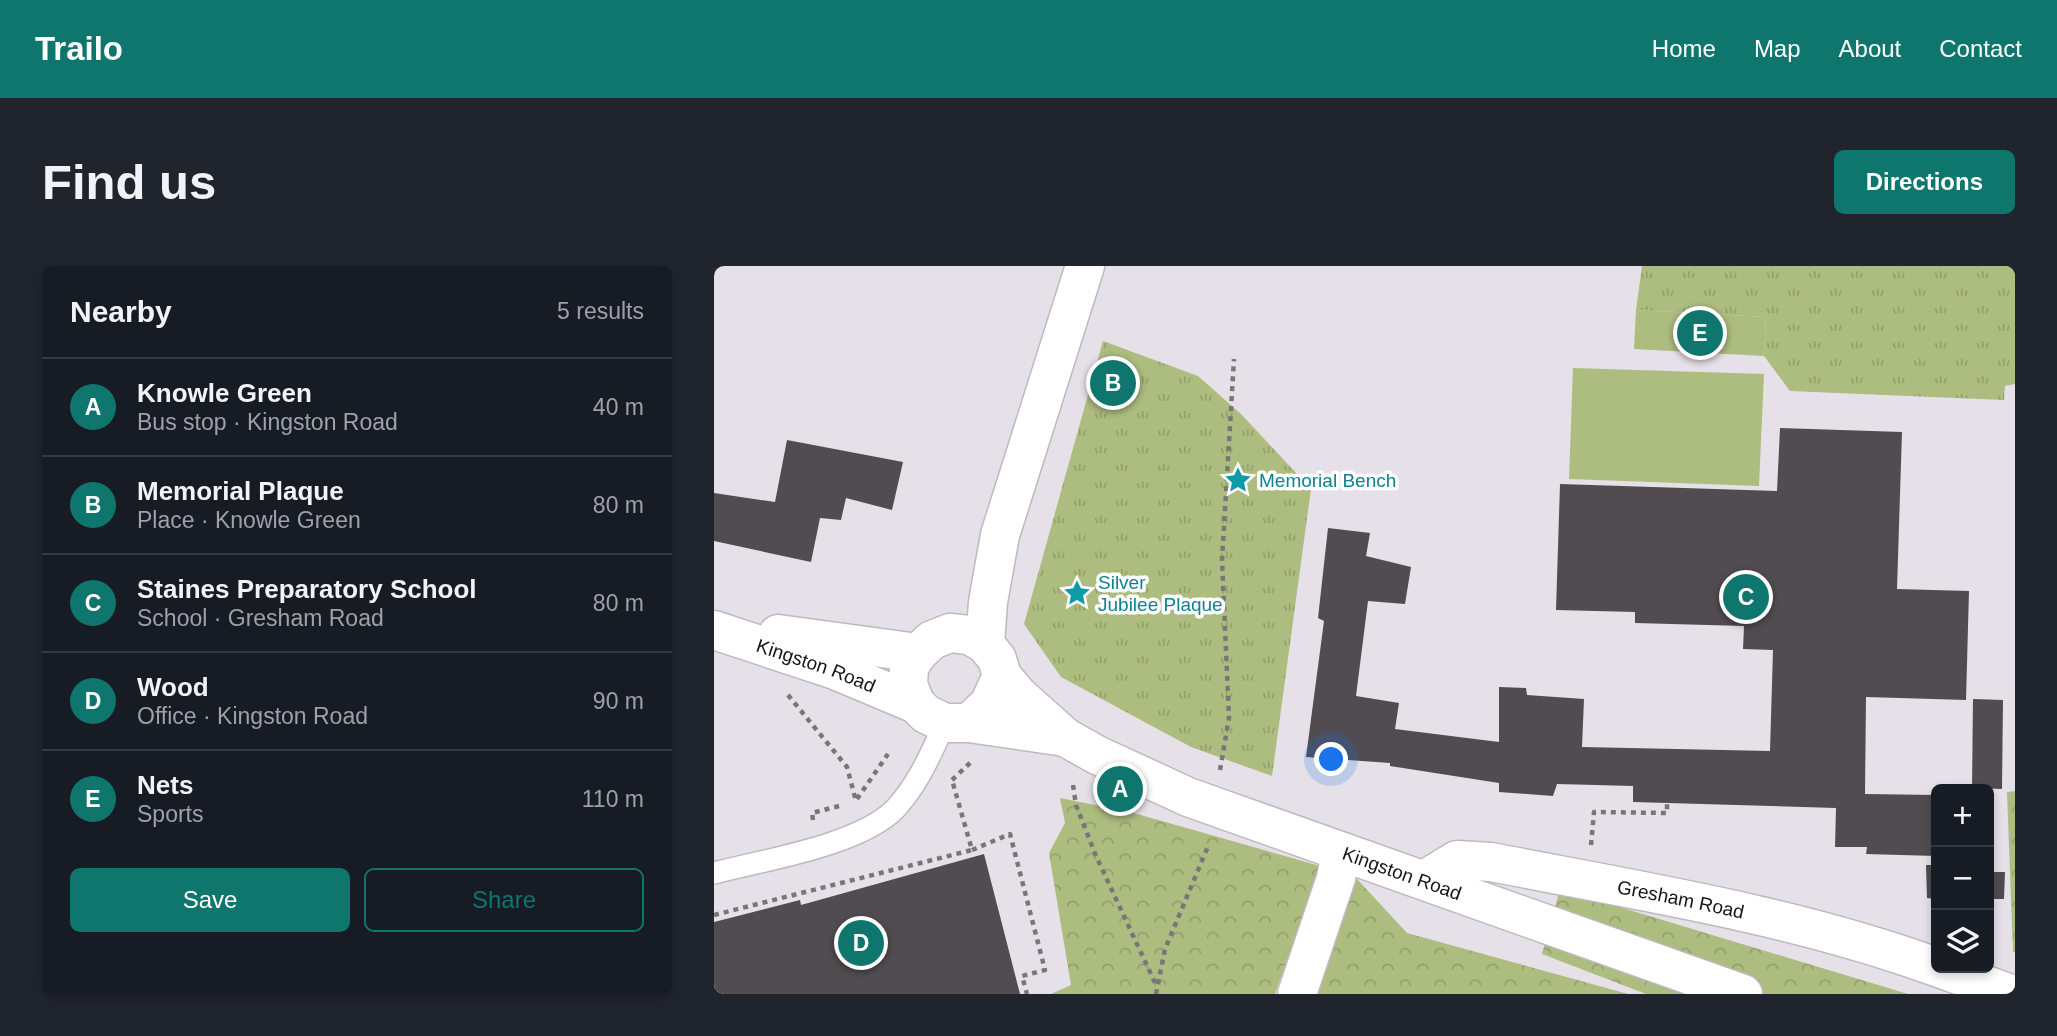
<!DOCTYPE html>
<html lang="en">
<head>
<meta charset="utf-8">
<style>
  :root { --surface:#171b24; --page:#20242c; --text:#f1f3f6; --muted:#9ea1a6; --line:#363941; --accent:#0f766e }
  body { margin:0; font-family:Helvetica,sans-serif; background:var(--page); color:var(--text) }
  .controls { position:absolute; right:21px; bottom:21px; display:grid; overflow:hidden; border-radius:10px; box-shadow:0 4px 10px #0003 }
  .controls button { width:63px; height:63px; display:grid; place-items:center; padding:0; border:0; border-bottom:2px solid var(--line); background:var(--surface); color:var(--text); font:35px sans-serif }
  .you { position:absolute; left:618px; top:494px; width:24px; height:24px; margin:-18px; border:5px solid #fff; border-radius:50%; background:#1a73e8; box-shadow:0 0 0 10px #1a73e833 }
  .badge { display:grid; place-items:center; width:46px; height:46px; border-radius:50%; background:var(--accent); color:#fff; font-size:23px; font-weight:700 }
  .pin { position:absolute; translate:-50% -50%; border:4px solid #fff; box-shadow:0 2px 7px #0006 }
  .list { margin:0; padding:0; list-style:none }
  h2 { display:flex; justify-content:space-between; align-items:center; height:91px; margin:0; padding:0 28px; font-size:30px }
  h2 small { font-size:23px; font-weight:400; color:var(--muted) }
  .list li { display:grid; grid-template-columns:46px 1fr auto; gap:21px; align-items:center; box-sizing:border-box; height:98px; padding:0 28px; border-top:2px solid var(--line) }
  .list b { display:block; font-size:26px; white-space:nowrap }
  .list p { margin:0; font-size:23px; white-space:nowrap; color:var(--muted) }
  .list em { font-size:23px; font-style:normal; color:var(--muted) }
  .actions { display:flex; gap:14px; padding:21px 28px }
  .actions a { flex:1; padding:16px 0; border:2px solid var(--accent); border-radius:10px; text-align:center; font-size:24px; color:var(--accent) }
  .actions .main { background:var(--accent); color:#fff }
  .icon { flex:none; width:38px; height:38px; fill:none; stroke:currentColor; stroke-width:2; stroke-linecap:round; stroke-linejoin:round }
  .map { position:relative; flex:none; width:1301px; height:728px; overflow:hidden; border-radius:10px }
  header { display:flex; align-items:center; gap:42px; box-sizing:border-box; height:98px; padding:0 35px; background:var(--accent); color:#fff }
  header strong { font-size:33px }
  nav { display:flex; gap:38px; margin-inline-start:auto; font-size:24px }
  .intro { display:flex; align-items:center; justify-content:space-between; box-sizing:border-box; height:168px; padding:0 42px }
  h1 { margin:0; font-size:49px }
  .button { padding:18px 32px; border-radius:10px; background:var(--accent); color:#fff; font-size:24px; font-weight:700 }
  main { display:flex; gap:42px; padding:0 42px }
  aside { flex:1; background:var(--surface); border-radius:10px; box-shadow:0 4px 10px #0003 }
  .map>svg:first-child { display:block }
  .grass { fill:url(#grass-tufts) }
  .forest { fill:url(#forest-crowns) }
  .garden { fill:#adbc7f }
  .building { fill:#514c50 }
  .lines { fill:none; stroke-linecap:round; stroke-linejoin:round }
  .lane-casing { stroke:#bdb9bf; stroke-width:24 }
  .street-casing { stroke:#bdb9bf; stroke-width:41 }
  .secondary-casing { stroke:#bdb9bf; stroke-width:41 }
  .path { stroke:#79767a; stroke-width:4.5; stroke-dasharray:5 5; stroke-linecap:butt }
  .lane { stroke:#fff; stroke-width:21 }
  .street { stroke:#fff; stroke-width:38 }
  .secondary { stroke:#fff; stroke-width:38 }
  .labels { text-anchor:middle; stroke-width:7; stroke-linejoin:round; paint-order:stroke }
  .culture-label { font-size:19px; fill:#0d838f; stroke:#fff; text-anchor:start }
  .street-label { font-size:19px; fill:#151416; stroke:#fff }
</style>
</head>
<body>
<header>
<strong>Trailo</strong>
<nav><a>Home</a><a>Map</a><a>About</a><a>Contact</a></nav>
</header>
<div class="intro"><h1>Find us</h1><a class="button">Directions</a></div>
<main>
<aside>
<h2>Nearby<small>5 results</small></h2>
<ul class="list">
<li><span class="badge">A</span><div><b>Knowle Green</b><p>Bus stop · Kingston Road</p></div><em>40 m</em></li>
<li><span class="badge">B</span><div><b>Memorial Plaque</b><p>Place · Knowle Green</p></div><em>80 m</em></li>
<li><span class="badge">C</span><div><b>Staines Preparatory School</b><p>School · Gresham Road</p></div><em>80 m</em></li>
<li><span class="badge">D</span><div><b>Wood</b><p>Office · Kingston Road</p></div><em>90 m</em></li>
<li><span class="badge">E</span><div><b>Nets</b><p>Sports</p></div><em>110 m</em></li>
</ul>
<div class="actions"><a class="main">Save</a><a>Share</a></div>
</aside>
<div class="map">
<svg width="1301" height="728" viewBox="0 0 1301 728">
  <defs>
    <pattern id="grass-tufts" width="24" height="20" patternUnits="userSpaceOnUse" patternTransform="scale(1.75)"><rect width="24" height="20" fill="#adbc7f"/><path d="M3 7l-1-3M5 7V3M7 7l1-3M15 17l-1-3M17 17v-4M19 17l1-3" fill="none" stroke="#94a16d"/></pattern>
    <pattern id="forest-crowns" width="20" height="18" patternUnits="userSpaceOnUse" patternTransform="scale(1.75)"><rect width="20" height="18" fill="#adbc7f"/><path d="M2 6a3 3 0 1 1 6 0M12 15a3 3 0 1 1 6 0" fill="none" stroke="#94a16d"/></pattern>
  </defs>
  <rect width="100%" height="100%" fill="#e6e1e8"/>
  <g class="grass">
    <path d="M928 0H1301V118L1291 120 1290 134 1076 125 1050 90 1052 51 922 44Z"/>
    <path d="M389 75 484 110 527 148 597 223 558 510 477 481 347 411 310 358Z"/>
  </g>
  <g class="forest">
    <path d="M1301 525V686H1299L1293 526Z"/>
    <path d="M346 532 416 546 606 600 561 728H337L357 719 335 587 351 557Z"/>
    <path d="M643 613 693 667 914 728H596Z"/>
    <path d="M846 623 1194 728H932L828 688Z"/>
  </g>
  <g class="garden">
    <path d="M922 44 1052 51 1050 90 920 83Z"/>
    <path d="M859 102 1050 108 1045 220 855 213Z"/>
  </g>
  <g class="building">
    <path d="M1066 162 1188 166 1183 323 1255 325 1252 434 1152 431 1151 528 1222 529V590L1152 588 1153 581H1121L1122 542 919 536V520L843 518 839 530 785 526V517L676 500V497L592 491 610 355 604 352 614 262 656 267 652 290 697 301 691 338 654 335 642 430 685 437 681 463 785 476V421L812 422 813 429 870 433 868 481 1056 485 1059 384 1029 383 1030 360 921 357V346L842 344 846 218 1063 225Z"/>
    <path d="M73 174 189 196 178 244 132 232 127 254 106 252 97 296 0 275V227L61 236Z"/>
    <path d="M1259 433 1289 434 1288 523 1258 522Z"/>
    <path d="M270 588 306 728H0V656L86 634 87 639Z"/>
    <path d="M1212 599H1222V633L1213 632Z"/>
    <path d="M1275 600H1279V606H1291L1290 633H1275Z"/>
  </g>
  <g class="lines">
    <defs>
      <path id="lane" d="M0 607C50 594 147 579 182 542 205 517 217 487 231 457"/>
      <g id="street">
        <path d="M271 378 274 336 286 269 371 0"/>
        <path id="s1" d="M710 614 743 594 777 596C926 625 1079 649 1222 701"/>
        <path d="M1225 702 1297 728"/>
        <path d="M583 728 622 612 627 587"/>
      </g>
      <g id="secondary">
        <path id="s2" d="M0 364 121 404 202 438"/>
        <path d="M64 368 204 387"/>
        <path id="s3" d="M288 410 304 429 351 471 383 489 474 531 1029 728"/>
        <path d="M255 457 275 438 288 410 283 393 271 378 255 369 236 367 218 374 204 387 195 401 194 419 202 438 212 448 231 457H255L351 471"/>
      </g>
    </defs>
    <use href="#lane" class="lane-casing"/>
    <use href="#street" class="street-casing"/>
    <use href="#secondary" class="secondary-casing"/>
    <g class="path">
      <path d="M74 429 133 501 142 535"/>
      <path d="M506 504 515 452 508 294 520 93"/>
      <path d="M238 514 257 496"/>
      <path d="M359 519 362 539 382 590 443 721"/>
      <path d="M143 533 174 488"/>
      <path d="M99 554 98 547 129 539"/>
      <path d="M877 579 880 546 953 547V537"/>
      <path d="M258 584 296 568 331 704 308 710 313 728"/>
      <path d="M0 649 258 584 238 514"/>
      <path d="M442 728 451 683 495 578"/>
    </g>
    <use href="#lane" class="lane"/>
    <use href="#street" class="street"/>
    <use href="#secondary" class="secondary"/>
  </g>
  <defs>
    <symbol id="sight-bare" viewBox="-9 -9 18 18"><path d="M0-6L1.8-2.2L6-1.7L2.9 1.2L3.7 5.4L0 3.3L-3.7 5.4L-2.9 1.2L-6-1.7L-1.8-2.2Z" fill="#0f9aa8" stroke="#fff" stroke-width="2.5" paint-order="stroke"/></symbol>
  </defs>
  <g fill-rule="evenodd">
    <use href="#sight-bare" x="505" y="195" width="38" height="38"/>
    <use href="#sight-bare" x="344" y="308" width="38" height="38"/>
  </g>
  <g class="labels">
    <g class="culture-label">
      <text x="545" y="221">Memorial Bench</text>
      <text x="384" y="323">Silver<tspan x="384" dy="22">Jubilee Plaque</tspan></text>
    </g>
    <g class="street-label">
      <text dy="7" stroke="none"><textPath href="#s2" startOffset="108">Kingston Road</textPath></text>
      <text dy="7" stroke="none"><textPath href="#s3" startOffset="452">Kingston Road</textPath></text>
      <text dy="7" stroke="none"><textPath href="#s1" startOffset="266">Gresham Road</textPath></text>
    </g>
  </g>
</svg>
<div class="controls">
<button>+</button>
<button>−</button>
<button><svg class="icon" aria-label="layers" viewBox="0 0 24 24"><path d="M12 4l9 5-9 5-9-5zM3 14l9 5 9-5"/></svg></button>
</div>
<div class="you"></div>
<div class="pin badge" style="left:406px;top:523px">A</div>
<div class="pin badge" style="left:399px;top:117px">B</div>
<div class="pin badge" style="left:1032px;top:331px">C</div>
<div class="pin badge" style="left:147px;top:677px">D</div>
<div class="pin badge" style="left:986px;top:67px">E</div>
</div>
</main>
</body>
</html>
